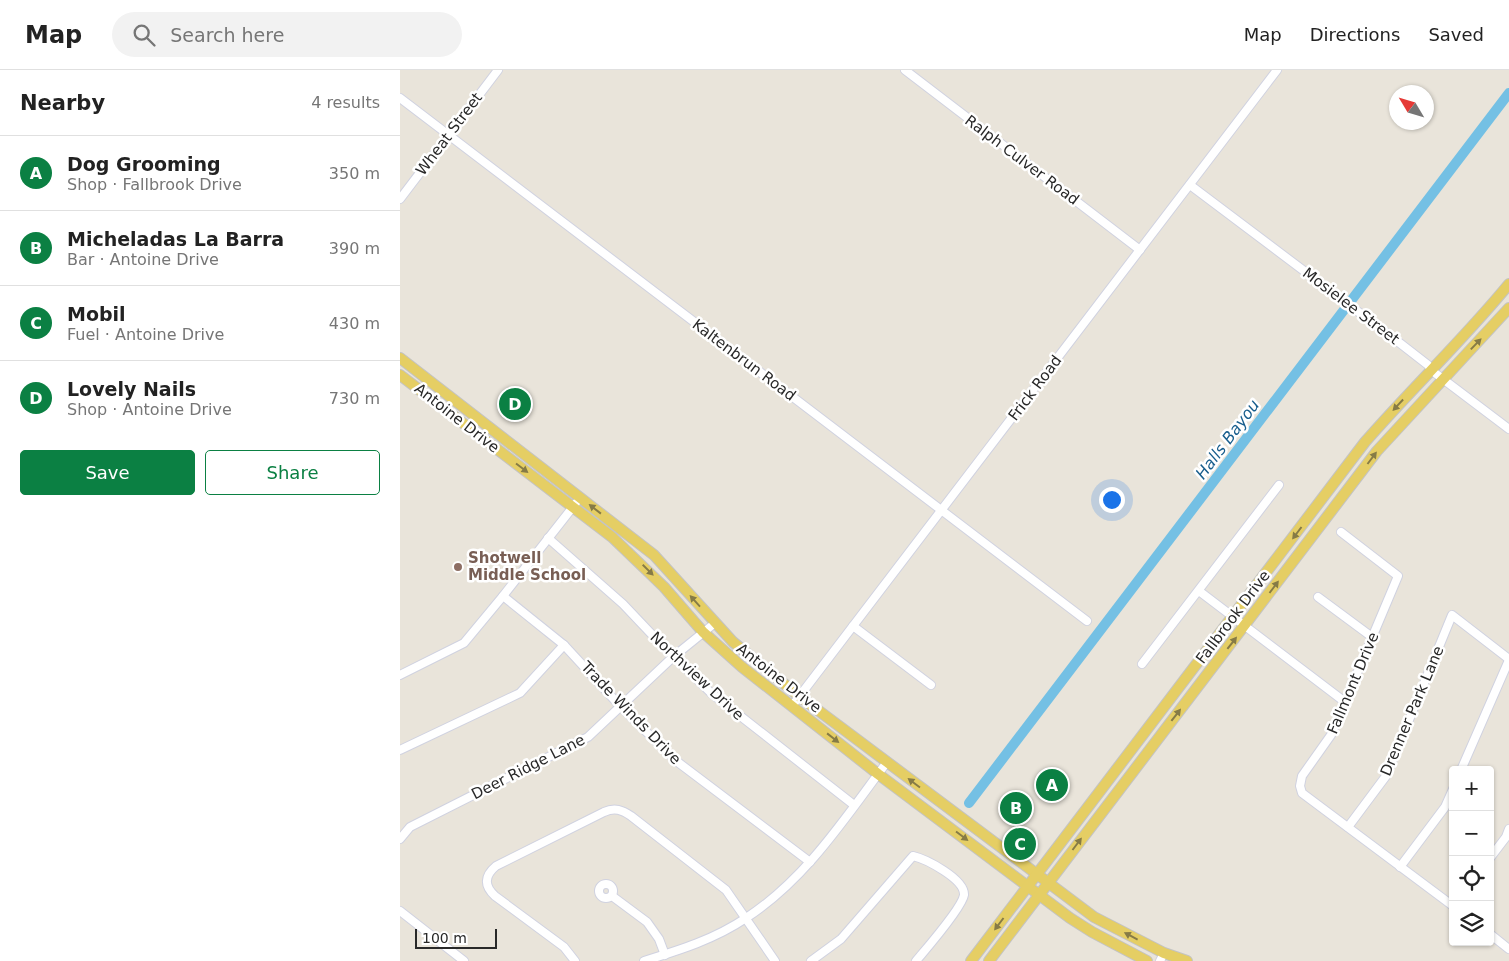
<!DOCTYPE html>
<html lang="en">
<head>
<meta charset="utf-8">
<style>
  :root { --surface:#fff; --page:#f2f2f2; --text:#222; --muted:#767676; --line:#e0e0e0; --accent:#0b8043 }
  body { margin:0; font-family:"DejaVu Sans",sans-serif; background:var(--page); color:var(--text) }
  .controls { position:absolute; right:15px; bottom:15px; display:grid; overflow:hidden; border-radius:5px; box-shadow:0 1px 4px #0004 }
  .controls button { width:45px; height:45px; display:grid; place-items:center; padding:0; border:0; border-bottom:1px solid var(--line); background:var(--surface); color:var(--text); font:25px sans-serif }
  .compass { position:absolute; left:989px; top:15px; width:45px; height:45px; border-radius:50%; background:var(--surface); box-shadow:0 1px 4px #0004; rotate:308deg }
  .scale { position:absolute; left:15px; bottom:12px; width:82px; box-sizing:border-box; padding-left:5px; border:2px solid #282828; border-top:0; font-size:14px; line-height:18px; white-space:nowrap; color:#282828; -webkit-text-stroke:4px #fff; paint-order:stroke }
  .you { position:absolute; left:711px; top:429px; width:18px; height:18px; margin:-12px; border:4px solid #fff; border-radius:50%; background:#1a73e8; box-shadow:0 0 0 8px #1a73e833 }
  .badge { display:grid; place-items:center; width:32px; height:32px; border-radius:50%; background:var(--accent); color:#fff; font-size:16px; font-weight:700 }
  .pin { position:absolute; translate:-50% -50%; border:2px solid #fff; box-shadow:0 1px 5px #0006 }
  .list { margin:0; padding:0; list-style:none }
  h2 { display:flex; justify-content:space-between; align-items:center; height:65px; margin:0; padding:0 20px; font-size:21px }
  h2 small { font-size:16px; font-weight:400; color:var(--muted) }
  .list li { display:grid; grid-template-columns:32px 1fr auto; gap:15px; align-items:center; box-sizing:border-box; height:75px; padding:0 20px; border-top:1px solid var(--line) }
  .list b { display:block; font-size:19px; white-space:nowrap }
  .list p { margin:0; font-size:16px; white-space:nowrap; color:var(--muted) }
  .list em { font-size:16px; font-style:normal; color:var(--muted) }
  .actions { display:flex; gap:10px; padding:15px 20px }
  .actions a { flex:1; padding:11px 0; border:1px solid var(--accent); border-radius:5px; text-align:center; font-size:18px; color:var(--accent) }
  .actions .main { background:var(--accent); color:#fff }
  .icon { flex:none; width:28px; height:28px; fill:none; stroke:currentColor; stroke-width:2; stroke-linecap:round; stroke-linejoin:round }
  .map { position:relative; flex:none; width:1109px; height:891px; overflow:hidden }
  header { display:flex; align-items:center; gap:30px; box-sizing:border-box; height:70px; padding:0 25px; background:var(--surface); border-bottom:1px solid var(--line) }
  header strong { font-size:24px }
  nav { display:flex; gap:28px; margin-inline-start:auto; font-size:18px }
  .search { width:350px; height:45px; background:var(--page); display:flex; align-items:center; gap:12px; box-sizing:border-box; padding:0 18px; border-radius:28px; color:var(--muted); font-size:19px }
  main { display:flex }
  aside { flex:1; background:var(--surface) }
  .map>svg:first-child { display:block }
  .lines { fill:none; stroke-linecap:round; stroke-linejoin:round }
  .river { stroke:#74c0e4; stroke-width:10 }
  .minor-casing { stroke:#d0d2e0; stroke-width:10 }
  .major-casing { stroke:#c3c3c3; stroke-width:12 }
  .minor { stroke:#fff; stroke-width:8 }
  .major { stroke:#e5ce64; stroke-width:10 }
  .oneway { fill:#867b46 }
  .education-dot { fill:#8d6e63; stroke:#fff; stroke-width:2 }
  .labels { text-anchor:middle; stroke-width:5; stroke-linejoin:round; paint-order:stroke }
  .street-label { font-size:15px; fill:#282828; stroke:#fff }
  .education-label { font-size:15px; font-weight:bold; fill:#785e54; stroke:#fff; text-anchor:start }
  .water-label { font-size:16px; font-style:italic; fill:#175d8c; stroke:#fff }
</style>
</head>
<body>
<header>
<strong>Map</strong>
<div class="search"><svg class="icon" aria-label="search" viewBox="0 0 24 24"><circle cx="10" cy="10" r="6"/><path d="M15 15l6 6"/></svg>Search here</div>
<nav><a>Map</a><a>Directions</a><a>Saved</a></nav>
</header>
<main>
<aside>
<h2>Nearby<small>4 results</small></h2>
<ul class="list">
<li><span class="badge">A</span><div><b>Dog Grooming</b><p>Shop · Fallbrook Drive</p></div><em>350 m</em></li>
<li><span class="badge">B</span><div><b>Micheladas La Barra</b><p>Bar · Antoine Drive</p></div><em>390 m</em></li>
<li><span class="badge">C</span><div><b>Mobil</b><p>Fuel · Antoine Drive</p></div><em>430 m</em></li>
<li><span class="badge">D</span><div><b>Lovely Nails</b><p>Shop · Antoine Drive</p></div><em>730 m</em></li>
</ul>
<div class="actions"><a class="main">Save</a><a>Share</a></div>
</aside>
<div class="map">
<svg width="1109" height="891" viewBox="0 0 1109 891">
  <rect width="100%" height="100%" fill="#e9e4da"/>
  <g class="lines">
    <path class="river" d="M569 733 1109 23"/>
    <defs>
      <g id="minor">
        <path d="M505 0 740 180"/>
        <path d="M0 28 687 551"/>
        <path d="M790 115 1001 274 1028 295 1031 300 1109 359"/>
        <path d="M0 129 98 0"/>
        <path d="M941 462 998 506 931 665 902 706 900 716 902 723 910 729 1053 836"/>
        <path d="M148 468 223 534 259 572 311 623 454 735"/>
        <path d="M799 521 945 632"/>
        <path d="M103 526 164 575 221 637 275 690 410 792"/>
        <path d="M918 527 972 567"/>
        <path d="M453 556 531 615"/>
        <path d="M742 594 879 415"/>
        <path d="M0 605 64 573 103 526 176 433"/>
        <path d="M392 636 877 0"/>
        <path d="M0 680 120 623 164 575"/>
        <path d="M1061 700 1109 590"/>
        <path d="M948 757 986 706 1052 545 1109 589"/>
        <path d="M0 769 10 757 188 667 273 587 315 553"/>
        <path d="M1090 788 1106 767 1109 759"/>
        <path d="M1000 797 1045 737 1053 719"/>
        <circle cx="206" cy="821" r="7"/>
        <path d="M212 826 247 852 259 869 265 885"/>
        <path d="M0 841 64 891"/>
        <path d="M1090 864 1109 879"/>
        <path d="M175 891 164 877 95 826C84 816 84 806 96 796L204 742C215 737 222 740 231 746L326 820 375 891"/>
        <path d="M244 891C280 880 315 869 346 848 406 809 445 748 487 692"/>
        <path d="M411 891 441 869 513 786C526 789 565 809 564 825 562 838 526 879 516 891"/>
        <path d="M760 891 764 883"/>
      </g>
      <g id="major">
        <path d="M0 288 254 485 333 572 399 626 694 847 764 883 787 891"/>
        <path d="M0 305 212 467 264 517 303 562 342 597 478 704 670 848 692 862 747 891"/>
        <path d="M571 891 965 372C1012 318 1064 269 1109 214"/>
        <path d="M589 891 977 381 1109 238"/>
      </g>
    </defs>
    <use href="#minor" class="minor-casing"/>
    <use href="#major" class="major-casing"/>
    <use href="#minor" class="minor"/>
    <use href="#major" class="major"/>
  </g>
  <defs><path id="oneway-solid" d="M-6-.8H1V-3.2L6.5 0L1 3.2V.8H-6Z" transform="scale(1.25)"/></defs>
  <g class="oneway">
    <use href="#oneway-solid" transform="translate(1076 274) rotate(-46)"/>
    <use href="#oneway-solid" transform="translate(998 335) rotate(133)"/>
    <use href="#oneway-solid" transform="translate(972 388) rotate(-53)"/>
    <use href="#oneway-solid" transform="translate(122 398) rotate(37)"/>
    <use href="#oneway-solid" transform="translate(195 439) rotate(-142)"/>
    <use href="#oneway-solid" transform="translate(897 463) rotate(127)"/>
    <use href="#oneway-solid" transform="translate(248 500) rotate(45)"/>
    <use href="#oneway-solid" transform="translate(874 517) rotate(-53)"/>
    <use href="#oneway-solid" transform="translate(295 531) rotate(-132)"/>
    <use href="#oneway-solid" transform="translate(832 573) rotate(-52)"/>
    <use href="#oneway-solid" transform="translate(776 645) rotate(-52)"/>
    <use href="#oneway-solid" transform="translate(433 668) rotate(38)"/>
    <use href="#oneway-solid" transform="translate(514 713) rotate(-143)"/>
    <use href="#oneway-solid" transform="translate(562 766) rotate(37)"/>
    <use href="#oneway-solid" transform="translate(677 774) rotate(-53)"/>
    <use href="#oneway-solid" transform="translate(599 854) rotate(127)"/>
    <use href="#oneway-solid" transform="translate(731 866) rotate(-152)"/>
  </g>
  <circle class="education-dot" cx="58" cy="497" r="5"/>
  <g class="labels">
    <g class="street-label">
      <text transform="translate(49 64) rotate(-53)" y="5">Wheat Street</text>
      <text transform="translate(622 90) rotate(37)" y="5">Ralph Culver Road</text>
      <text transform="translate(951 236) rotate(37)" y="5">Mosielee Street</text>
      <text transform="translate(344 290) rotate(37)" y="5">Kaltenbrun Road</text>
      <text transform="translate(635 318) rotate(-53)" y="5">Frick Road</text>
      <text transform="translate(57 348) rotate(38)" y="5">Antoine Drive</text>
      <text transform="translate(833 547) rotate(-53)" y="5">Fallbrook Drive</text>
      <text transform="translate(297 606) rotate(43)" y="5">Northview Drive</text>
      <text transform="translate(379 608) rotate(38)" y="5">Antoine Drive</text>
      <text transform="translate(953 613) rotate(-67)" y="5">Fallmont Drive</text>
      <text transform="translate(1012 641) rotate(-67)" y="5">Drenner Park Lane</text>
      <text transform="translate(231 643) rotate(46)" y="5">Trade Winds Drive</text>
      <text transform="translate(128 697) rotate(-27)" y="5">Deer Ridge Lane</text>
    </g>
    <g class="education-label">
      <text x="68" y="493">Shotwell<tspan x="68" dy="17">Middle School</tspan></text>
    </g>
    <g class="water-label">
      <text transform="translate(827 369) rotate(-53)" y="6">Halls Bayou</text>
    </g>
  </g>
</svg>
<div class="controls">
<button>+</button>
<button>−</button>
<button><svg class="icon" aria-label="locate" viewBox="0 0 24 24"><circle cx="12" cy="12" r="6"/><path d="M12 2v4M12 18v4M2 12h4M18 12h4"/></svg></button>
<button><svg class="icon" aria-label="layers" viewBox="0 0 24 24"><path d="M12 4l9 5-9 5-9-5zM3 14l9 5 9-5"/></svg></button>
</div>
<svg class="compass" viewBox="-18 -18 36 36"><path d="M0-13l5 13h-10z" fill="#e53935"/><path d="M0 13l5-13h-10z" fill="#767676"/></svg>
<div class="scale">100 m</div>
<div class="you"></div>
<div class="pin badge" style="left:652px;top:715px">A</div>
<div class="pin badge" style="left:616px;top:738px">B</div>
<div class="pin badge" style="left:620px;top:774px">C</div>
<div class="pin badge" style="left:115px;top:334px">D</div>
</div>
</main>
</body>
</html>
